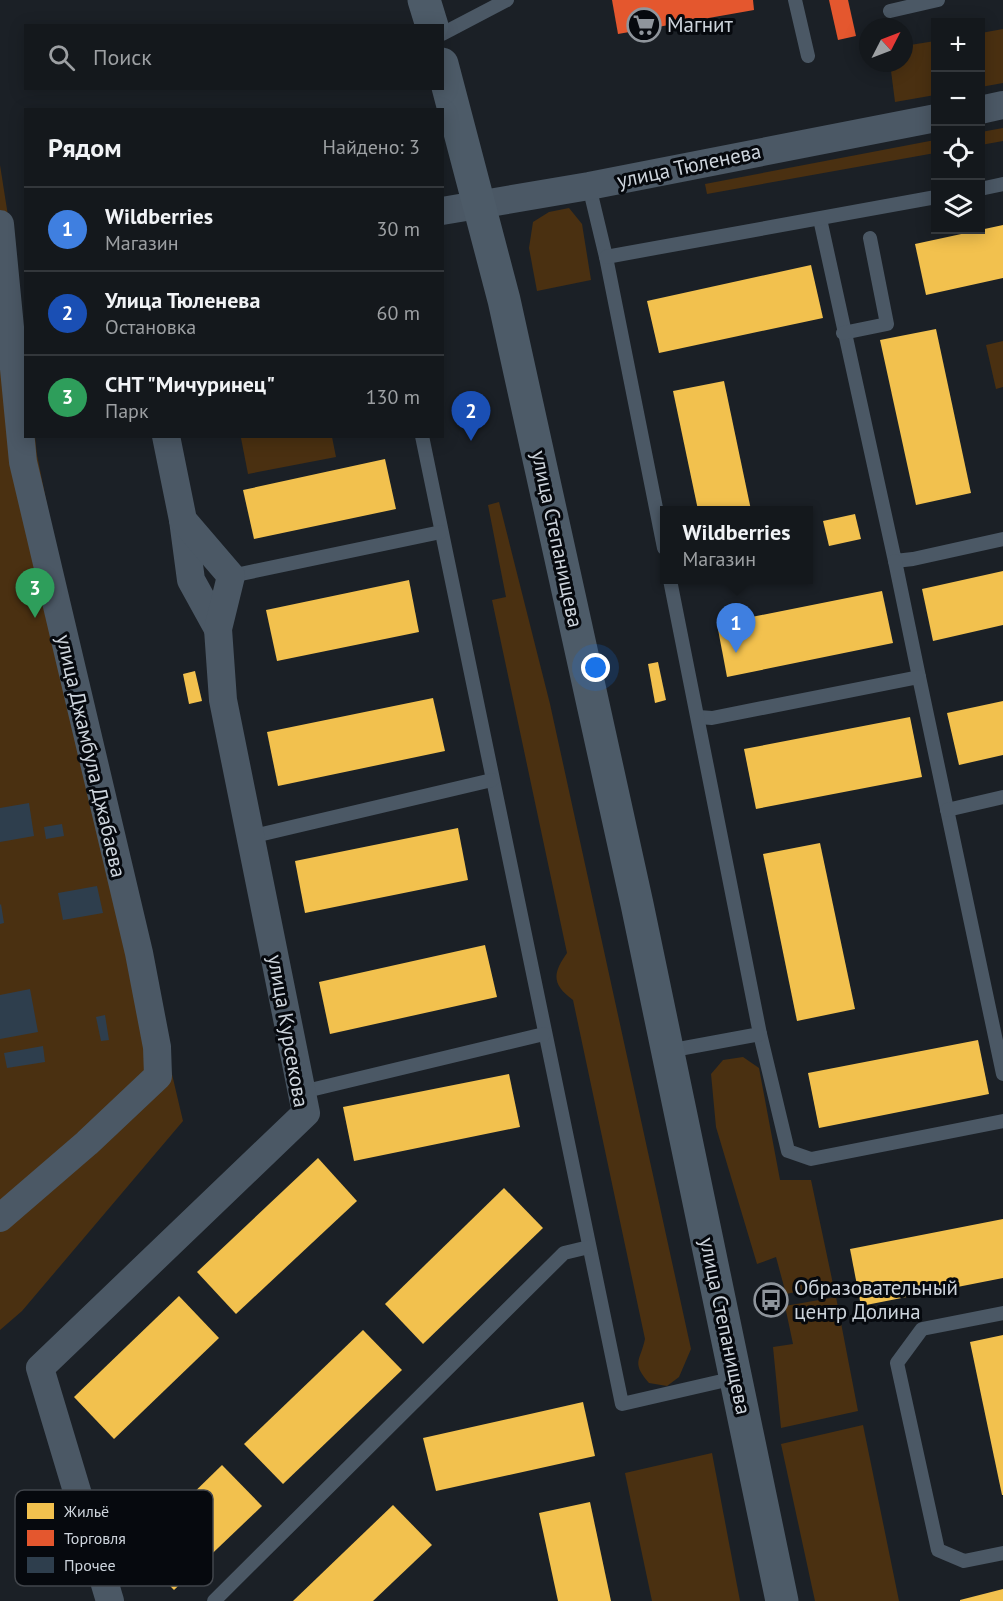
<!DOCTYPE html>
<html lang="ru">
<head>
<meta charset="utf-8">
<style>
  :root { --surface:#14181c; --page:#1d2125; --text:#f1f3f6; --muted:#9da0a3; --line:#33373b; --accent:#ea580c }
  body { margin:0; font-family:"PT Sans",sans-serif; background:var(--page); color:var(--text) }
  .controls { position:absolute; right:18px; top:18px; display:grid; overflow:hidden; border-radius:0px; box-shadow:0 3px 15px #0003 }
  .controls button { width:54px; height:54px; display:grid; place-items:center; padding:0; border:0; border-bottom:2px solid var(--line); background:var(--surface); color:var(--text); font:30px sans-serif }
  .compass { position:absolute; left:859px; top:18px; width:54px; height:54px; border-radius:50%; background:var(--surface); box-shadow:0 3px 15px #0003; rotate:48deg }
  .you { position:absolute; left:596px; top:668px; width:21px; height:21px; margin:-15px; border:4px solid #fff; border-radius:50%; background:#1a73e8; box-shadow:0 0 0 9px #1a73e833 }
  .badge { display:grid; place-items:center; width:39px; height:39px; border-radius:50%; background:var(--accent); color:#fff; font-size:20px; font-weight:700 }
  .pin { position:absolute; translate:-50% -50px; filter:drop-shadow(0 2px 3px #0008) }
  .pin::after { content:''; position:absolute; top:32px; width:21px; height:18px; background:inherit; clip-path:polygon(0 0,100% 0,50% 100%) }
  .popup { position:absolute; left:660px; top:506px; width:153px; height:78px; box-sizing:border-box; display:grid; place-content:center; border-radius:0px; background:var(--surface); filter:drop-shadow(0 2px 4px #0005); font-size:20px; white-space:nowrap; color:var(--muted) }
  .popup b { font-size:22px; color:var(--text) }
  .popup::after { content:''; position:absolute; left:50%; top:100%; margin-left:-12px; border:12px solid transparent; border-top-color:var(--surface) }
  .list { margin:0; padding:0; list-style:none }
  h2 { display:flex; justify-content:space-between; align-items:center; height:78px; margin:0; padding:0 24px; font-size:26px }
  h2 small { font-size:20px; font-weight:400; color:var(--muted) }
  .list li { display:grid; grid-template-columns:39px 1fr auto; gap:18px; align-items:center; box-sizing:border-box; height:84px; padding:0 24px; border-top:2px solid var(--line) }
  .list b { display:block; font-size:22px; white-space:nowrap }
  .list p { margin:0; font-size:20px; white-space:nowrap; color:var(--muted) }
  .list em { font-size:20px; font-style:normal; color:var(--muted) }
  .icon { flex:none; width:33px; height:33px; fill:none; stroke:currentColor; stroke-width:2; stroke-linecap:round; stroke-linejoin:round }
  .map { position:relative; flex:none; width:1003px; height:1601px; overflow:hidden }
  .search { position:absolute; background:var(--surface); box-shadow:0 3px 15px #0003; left:24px; top:24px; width:420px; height:66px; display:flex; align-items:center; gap:15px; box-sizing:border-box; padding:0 21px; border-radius:0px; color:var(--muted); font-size:22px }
  .panel { position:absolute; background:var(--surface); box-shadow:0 3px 15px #0003; left:24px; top:108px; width:420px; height:330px; border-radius:0px }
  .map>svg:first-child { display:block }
  .green { fill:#4a3011 }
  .homes { fill:#f2c14e }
  .shops { fill:#e4572e }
  .building { fill:#2e3e4d }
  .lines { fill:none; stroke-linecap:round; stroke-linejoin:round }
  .lane { stroke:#4b5865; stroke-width:14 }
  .street { stroke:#4b5865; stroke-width:28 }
  .secondary { stroke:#4d5b68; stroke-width:33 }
  .labels { text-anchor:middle; stroke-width:6; stroke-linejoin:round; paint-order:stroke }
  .poi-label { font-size:21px; fill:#cdd4dc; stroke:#06090e; text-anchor:start }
  .street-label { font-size:21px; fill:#cdd4dc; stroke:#06090e }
  .key { fill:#06090e; stroke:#42464c; stroke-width:1.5 }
  .key-label { font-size:16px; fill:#cdd4dc }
</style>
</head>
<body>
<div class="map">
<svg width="1003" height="1601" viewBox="0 0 1003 1601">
  <rect width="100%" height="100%" fill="#1b2026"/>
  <g class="green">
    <path d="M1003 29V83L981 87V33Z"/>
    <path d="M935 41V95L895 102 890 63H904V46Z"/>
    <path d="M1003 128V141L981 145V132Z"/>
    <path d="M935 140V153L707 194 705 184Z"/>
    <path d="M0 165 17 273 37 455 103 781 183 1121 22 1311 0 1330Z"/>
    <path d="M569 208 582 224 591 280 537 291 529 248 533 222 549 212Z"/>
    <path d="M1003 341V387L996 389 986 345Z"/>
    <path d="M249 437H332L336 457 248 474 241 438Z"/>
    <path d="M499 502 550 704 691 1349 679 1377 667 1386 649 1383C631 1362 640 1362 645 1339L573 1000C551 984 553 973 567 953L492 600 506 597 488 505Z"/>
    <path d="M743 1057 759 1068 780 1180H811L833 1284 786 1294 776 1257 757 1264 716 1127 711 1074 723 1060Z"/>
    <path d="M836 1297 858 1411 781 1428 773 1347 793 1344 785 1306Z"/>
    <path d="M863 1425 899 1601H815L781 1444Z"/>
    <path d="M712 1453 740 1601H652L625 1473Z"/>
  </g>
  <g class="homes">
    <path d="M1003 225V278L926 295 915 244Z"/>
    <path d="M811 265 823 318 659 353 647 301Z"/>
    <path d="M936 329 971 493 916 505 880 340Z"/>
    <path d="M724 381 751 510H698L673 391Z"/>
    <path d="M385 459 396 509 254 539 243 490Z"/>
    <path d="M855 514 861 539 829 546 823 521Z"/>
    <path d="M1003 571V625L933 641 922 589Z"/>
    <path d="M409 580 419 632 277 661 266 610Z"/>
    <path d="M882 591 893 643 727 677 717 624Z"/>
    <path d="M658 662 666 700 655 703 648 664Z"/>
    <path d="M195 671 202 701 189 704 183 674Z"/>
    <path d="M433 698 445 751 278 786 267 732Z"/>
    <path d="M1003 701V755L959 765 947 713Z"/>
    <path d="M910 717 922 777 756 809 744 749Z"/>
    <path d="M458 828 468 880 305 913 295 861Z"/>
    <path d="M820 843 855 1009 797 1021 763 854Z"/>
    <path d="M485 945 497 997 330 1034 319 982Z"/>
    <path d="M978 1040 989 1094 819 1128 808 1073Z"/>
    <path d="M509 1074 520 1127 354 1161 343 1107Z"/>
    <path d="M318 1158 357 1201 236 1314 197 1272Z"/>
    <path d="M504 1188 543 1228 423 1344 385 1304Z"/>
    <path d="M1003 1219V1278L861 1306 850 1249Z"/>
    <path d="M179 1296 219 1338 114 1439 74 1397Z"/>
    <path d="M363 1330 402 1370 283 1484 244 1444Z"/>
    <path d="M1003 1335V1495H1002L970 1342Z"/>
    <path d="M583 1402 595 1456 436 1491 423 1438Z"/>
    <path d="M222 1465 262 1506 174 1590 135 1550Z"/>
    <path d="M590 1502 611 1601H558L539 1513Z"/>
    <path d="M393 1505 432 1545 373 1601H293Z"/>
    <path d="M1003 1589V1601H960V1600Z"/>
  </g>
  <g class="shops">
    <path d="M612 0H753L754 10 618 34Z"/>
    <path d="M829 0H848L856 36 838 40Z"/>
  </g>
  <g class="building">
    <path d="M29 803 34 836 0 842V808Z"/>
    <path d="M62 824 64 836 46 839 44 827Z"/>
    <path d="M97 886 103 913 63 920 58 893Z"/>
    <path d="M1 904 4 923 0 924V905Z"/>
    <path d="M30 989 38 1032 0 1039V995Z"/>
    <path d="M105 1015 109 1040 101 1041 96 1017Z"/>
    <path d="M43 1046 45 1062 7 1068 4 1053Z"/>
  </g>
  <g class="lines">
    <g class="lane">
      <path d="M795 0 808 56"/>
      <path d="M890 11 938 0"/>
      <path d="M442 34 507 0"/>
      <path d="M589 186 606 257 664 548"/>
      <path d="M980 189 1003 184"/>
      <path d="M820 219 895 561 913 559 1003 539"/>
      <path d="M606 257 936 197"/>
      <path d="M843 333 887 324 870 238"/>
      <path d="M422 436 622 1404 735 1378"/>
      <path d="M895 561 919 677"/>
      <path d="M231 576 441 532"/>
      <path d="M698 717 712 718 919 677 1003 1074"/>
      <path d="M947 810 1003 797"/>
      <path d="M250 837 492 780"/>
      <path d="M760 1034 788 1151 811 1159 1003 1121"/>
      <path d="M668 1051 760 1034 670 580"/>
      <path d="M302 1092 544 1034"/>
      <path d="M1003 1313 922 1329 897 1363 938 1550 964 1561 1003 1553"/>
      <path d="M214 1601 564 1253 589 1247"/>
    </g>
    <g class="street">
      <path d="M980 110 1003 105"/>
      <path d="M442 211 589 186 936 118"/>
      <path d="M0 224 23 462 139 953 157 1047 158 1076 87 1143 0 1218"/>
      <path d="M183 520 191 580 218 629"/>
      <path d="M110 1601 40 1368 306 1113 223 700 218 629 231 576 183 520 166 436"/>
    </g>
    <g class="secondary">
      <path d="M424 0 432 26"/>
      <path d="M442 64 504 300 637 904 782 1601"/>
    </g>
  </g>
  <defs>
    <symbol id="supermarket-ring" viewBox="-11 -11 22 22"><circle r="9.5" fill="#06090e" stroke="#8f959c" stroke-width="1.5"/><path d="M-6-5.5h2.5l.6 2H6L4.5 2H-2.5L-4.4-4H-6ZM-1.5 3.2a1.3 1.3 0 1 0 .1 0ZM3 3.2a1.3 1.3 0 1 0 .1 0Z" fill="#8f959c"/></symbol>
    <symbol id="bus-ring" viewBox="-11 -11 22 22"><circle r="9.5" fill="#06090e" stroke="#8f959c" stroke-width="1.5"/><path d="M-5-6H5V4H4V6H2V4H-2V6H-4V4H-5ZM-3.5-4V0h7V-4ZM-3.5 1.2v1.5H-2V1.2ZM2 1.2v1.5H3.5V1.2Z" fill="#8f959c"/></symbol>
  </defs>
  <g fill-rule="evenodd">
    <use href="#supermarket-ring" x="625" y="6" width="38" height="38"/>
    <use href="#bus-ring" x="752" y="1281" width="38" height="38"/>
  </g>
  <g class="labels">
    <g class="poi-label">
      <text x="667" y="32">Магнит</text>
      <text x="794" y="1295">Образовательный<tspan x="794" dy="24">центр Долина</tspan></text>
    </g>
    <g class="street-label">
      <text transform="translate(689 166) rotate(-12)" y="7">улица Тюленева</text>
      <text transform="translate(557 539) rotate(78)" y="7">улица Степанищева</text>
      <text transform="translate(91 756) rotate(77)" y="7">улица Джамбула Джабаева</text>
      <text transform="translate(288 1031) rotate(80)" y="7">улица Курсекова</text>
      <text transform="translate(725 1326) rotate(78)" y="7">улица Степанищева</text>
    </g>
  </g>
  <rect x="15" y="1490" width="198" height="96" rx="9" class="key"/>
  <rect x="27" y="1503" width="27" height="16" fill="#f2c14e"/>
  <rect x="27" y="1530" width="27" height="16" fill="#e4572e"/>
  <rect x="27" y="1557" width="27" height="16" fill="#2e3e4d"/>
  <g class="key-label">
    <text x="64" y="1517">Жильё</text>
    <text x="64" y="1544">Торговля</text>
    <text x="64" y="1571">Прочее</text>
  </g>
</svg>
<div class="controls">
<button>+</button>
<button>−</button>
<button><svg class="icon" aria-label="locate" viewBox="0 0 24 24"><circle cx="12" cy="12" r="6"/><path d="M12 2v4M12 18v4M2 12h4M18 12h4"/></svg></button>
<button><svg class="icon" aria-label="layers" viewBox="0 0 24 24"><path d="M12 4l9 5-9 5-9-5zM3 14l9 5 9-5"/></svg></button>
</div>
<svg class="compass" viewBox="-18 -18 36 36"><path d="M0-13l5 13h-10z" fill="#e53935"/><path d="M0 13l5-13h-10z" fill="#9da0a3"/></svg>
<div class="you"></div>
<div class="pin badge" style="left:736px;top:653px;background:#3f7fe0">1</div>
<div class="popup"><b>Wildberries</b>Магазин</div>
<div class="pin badge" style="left:471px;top:441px;background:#1a4fb4">2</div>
<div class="pin badge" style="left:35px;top:618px;background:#2e9e5b">3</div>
<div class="search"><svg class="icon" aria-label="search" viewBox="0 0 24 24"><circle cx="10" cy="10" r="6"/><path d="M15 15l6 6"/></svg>Поиск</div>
<section class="panel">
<h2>Рядом<small>Найдено: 3</small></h2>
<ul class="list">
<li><span class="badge" style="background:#3f7fe0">1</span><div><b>Wildberries</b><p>Магазин</p></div><em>30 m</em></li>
<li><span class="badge" style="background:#1a4fb4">2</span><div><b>Улица Тюленева</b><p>Остановка</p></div><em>60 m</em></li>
<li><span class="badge" style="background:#2e9e5b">3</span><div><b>СНТ &quot;Мичуринец&quot;</b><p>Парк</p></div><em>130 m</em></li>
</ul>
</section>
</div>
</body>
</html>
